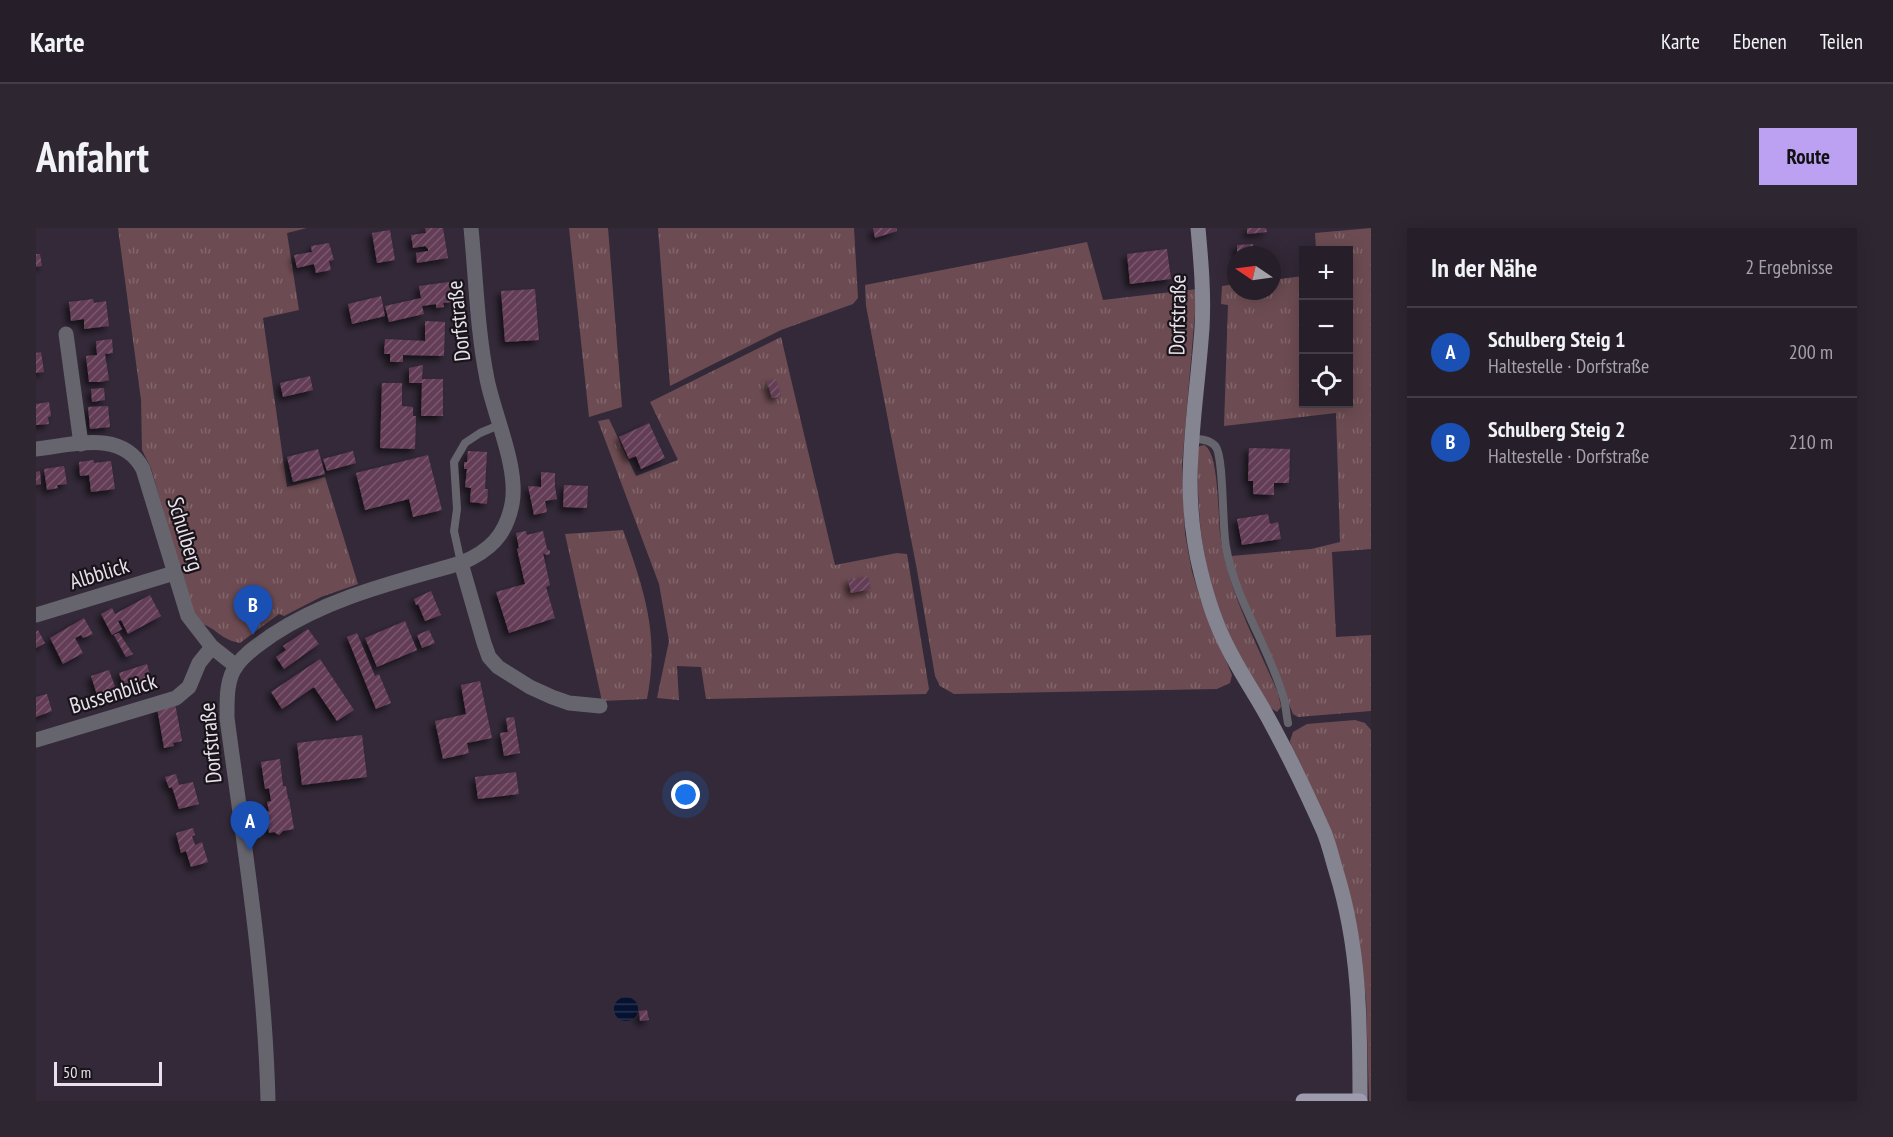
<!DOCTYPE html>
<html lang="de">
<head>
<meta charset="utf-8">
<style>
  :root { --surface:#261f2a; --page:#2e2732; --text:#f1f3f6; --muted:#a4a2a8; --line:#423d47; --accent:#bca0f2 }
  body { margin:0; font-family:"PT Sans Narrow",sans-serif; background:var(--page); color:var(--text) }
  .controls { position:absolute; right:18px; top:18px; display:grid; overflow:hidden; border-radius:0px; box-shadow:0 3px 15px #0003 }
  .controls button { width:54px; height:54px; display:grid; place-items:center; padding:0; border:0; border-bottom:2px solid var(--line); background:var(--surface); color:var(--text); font:30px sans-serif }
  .compass { position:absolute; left:1191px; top:18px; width:54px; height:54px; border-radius:50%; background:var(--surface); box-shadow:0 3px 15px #0003; rotate:283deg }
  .scale { position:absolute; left:18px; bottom:15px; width:108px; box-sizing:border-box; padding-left:6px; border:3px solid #e8e1eb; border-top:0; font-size:16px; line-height:21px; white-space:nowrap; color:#e8e1eb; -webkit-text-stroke:4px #18141a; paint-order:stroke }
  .you { position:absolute; left:650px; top:567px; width:21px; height:21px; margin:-15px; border:4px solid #fff; border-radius:50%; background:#1a73e8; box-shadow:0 0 0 9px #1a73e833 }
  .badge { display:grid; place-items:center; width:39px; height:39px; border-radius:50%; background:var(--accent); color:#fff; font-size:20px; font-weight:700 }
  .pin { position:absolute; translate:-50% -50px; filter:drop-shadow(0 2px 3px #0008) }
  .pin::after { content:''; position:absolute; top:32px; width:21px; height:18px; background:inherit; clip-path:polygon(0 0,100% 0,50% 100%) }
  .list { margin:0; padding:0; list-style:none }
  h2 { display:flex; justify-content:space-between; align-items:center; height:78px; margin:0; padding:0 24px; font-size:26px }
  h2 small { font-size:20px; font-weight:400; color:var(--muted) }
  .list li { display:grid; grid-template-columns:39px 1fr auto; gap:18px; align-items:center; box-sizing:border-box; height:90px; padding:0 24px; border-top:2px solid var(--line) }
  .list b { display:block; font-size:22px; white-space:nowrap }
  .list p { margin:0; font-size:20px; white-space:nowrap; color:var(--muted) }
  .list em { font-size:20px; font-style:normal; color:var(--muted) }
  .icon { flex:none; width:33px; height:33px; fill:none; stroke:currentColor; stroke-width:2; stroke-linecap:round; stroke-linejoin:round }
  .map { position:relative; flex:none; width:1335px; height:873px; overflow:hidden; border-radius:0px }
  header { display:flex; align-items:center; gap:36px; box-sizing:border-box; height:84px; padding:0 30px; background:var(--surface); border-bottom:2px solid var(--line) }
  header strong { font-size:28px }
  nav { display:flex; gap:33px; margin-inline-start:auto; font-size:21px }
  .intro { display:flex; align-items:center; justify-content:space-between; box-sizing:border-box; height:144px; padding:0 36px }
  h1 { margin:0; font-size:42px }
  .button { padding:15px 27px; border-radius:0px; background:var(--accent); color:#111; font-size:21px; font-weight:700 }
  main { display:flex; gap:36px; padding:0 36px }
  aside { flex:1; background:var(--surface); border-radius:0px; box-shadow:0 3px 15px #0003 }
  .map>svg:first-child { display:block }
  .grass { fill:url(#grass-tufts) }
  .water { fill:url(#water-rules) }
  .building { fill:url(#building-hatch); filter:url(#shadow) }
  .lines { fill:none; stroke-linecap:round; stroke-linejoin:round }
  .lane { stroke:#66656e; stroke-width:8 }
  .street { stroke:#66656e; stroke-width:15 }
  .secondary { stroke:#858491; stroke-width:15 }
  .primary { stroke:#9d9bad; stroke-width:15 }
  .labels { text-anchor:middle; stroke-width:4.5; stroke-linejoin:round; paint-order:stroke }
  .street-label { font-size:22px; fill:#e8e1eb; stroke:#18141a }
</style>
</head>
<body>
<header>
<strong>Karte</strong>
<nav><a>Karte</a><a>Ebenen</a><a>Teilen</a></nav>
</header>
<div class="intro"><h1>Anfahrt</h1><a class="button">Route</a></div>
<main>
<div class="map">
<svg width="1335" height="873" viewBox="0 0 1335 873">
  <defs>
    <pattern id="grass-tufts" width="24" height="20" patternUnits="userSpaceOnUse" patternTransform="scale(1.5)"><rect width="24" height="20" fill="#6c4c52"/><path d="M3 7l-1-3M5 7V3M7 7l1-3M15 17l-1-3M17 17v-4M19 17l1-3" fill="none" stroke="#81666b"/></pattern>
    <pattern id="water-rules" width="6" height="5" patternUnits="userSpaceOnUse" patternTransform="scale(1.5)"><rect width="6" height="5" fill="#051231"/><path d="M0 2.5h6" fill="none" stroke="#29344f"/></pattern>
    <pattern id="building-hatch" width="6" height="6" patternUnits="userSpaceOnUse" patternTransform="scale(1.5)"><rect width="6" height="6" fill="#633d56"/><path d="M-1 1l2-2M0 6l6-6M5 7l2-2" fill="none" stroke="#79596e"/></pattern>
    <filter id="shadow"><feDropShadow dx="-4" dy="4" stdDeviation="3" flood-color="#0009"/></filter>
  </defs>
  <rect width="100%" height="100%" fill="#332938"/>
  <g class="grass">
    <path d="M82 0H271L251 5 263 82 227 90 251 259 289 249 322 356 285 369 248 388 243 386 204 415C185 412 180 400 166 396L157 385 115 240 106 222 105 172Z"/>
    <path d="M533 0H572L586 179 553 189Z"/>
    <path d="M622 0H818L822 70 817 76 745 102 634 158Z"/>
    <path d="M1335 0V321L1296 324 1300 409 1335 407V483L1262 489 1257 486 1201 351 1195 328 1275 321 1304 314 1300 185 1188 198 1192 77 1185 76 1186 58 1200 56V63H1236V52L1267 48 1268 176H1312V22H1280L1279 5Z"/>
    <path d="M1051 14 1067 72 1161 61 1146 237 1149 306 1156 344 1165 373 1196 447 1194 455 1181 461 918 466 904 458 899 448 881 342 830 78 829 57Z"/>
    <path d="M745 109 799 337 861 325 871 326 893 461 890 466 670 471 665 439 641 438 643 472 621 470 633 413 623 356 562 193 573 191 600 248 642 232 614 174Z"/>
    <path d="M1168 217C1183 223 1182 288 1184 305 1191 362 1220 413 1242 465L1245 479 1241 484 1231 478C1219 455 1205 432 1194 409 1166 350 1160 286 1162 221L1164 218Z"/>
    <path d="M587 302C608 362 624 407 611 471L566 473 529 306Z"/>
    <path d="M1319 492 1329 495 1335 502V873H1333L1330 770 1319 690 1299 615 1269 546 1256 522 1254 513 1257 504 1271 496Z"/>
  </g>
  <circle class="water" cx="590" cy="781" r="12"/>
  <g class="building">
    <path d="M389 0H407L412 30 381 35 380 25 392 23V21L389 18 377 20 375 7 390 5Z"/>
    <path d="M837 0H861V3L839 10Z"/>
    <path d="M1211 0H1230L1231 4 1211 6Z"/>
    <path d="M354 2 359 32 341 35 336 5Z"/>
    <path d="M293 15 298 32 293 33 295 42 280 45 278 36 261 40 258 27 276 24 275 18Z"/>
    <path d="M1217 16V27H1201V17Z"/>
    <path d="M1131 21 1135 51 1094 56 1091 26Z"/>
    <path d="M0 26H4L6 38 0 39Z"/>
    <path d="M413 54 416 74 407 75 408 79 400 80V76L386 78 388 86 353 94 349 78 385 70 383 58Z"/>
    <path d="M499 61 503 112 469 114 465 63Z"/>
    <path d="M345 68 349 88 316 96 312 76Z"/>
    <path d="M57 71 58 75 70 73 73 98 48 101V91L35 93 33 74Z"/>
    <path d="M389 93 409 94 408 128 367 127V134H354V126H348L349 111 389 113Z"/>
    <path d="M76 111 77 125 69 126 73 152 65 154H53L50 128 61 127 60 113Z"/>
    <path d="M5 124 8 144 0 145V125Z"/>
    <path d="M387 137 386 151H407V188H385L386 155H373V140Z"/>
    <path d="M274 148 277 162 247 169 244 155Z"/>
    <path d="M740 151 745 168 736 170 731 153Z"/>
    <path d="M346 155H366V178L377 179V188H380L379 221 344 220Z"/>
    <path d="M68 160 69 172 56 174 55 161Z"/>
    <path d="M13 174 15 188 12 189 13 196 0 197V176Z"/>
    <path d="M72 178 74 199 54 201 52 179Z"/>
    <path d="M613 195 629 230 605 241 600 228 593 231 583 209Z"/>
    <path d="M1213 220 1254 221 1253 255H1238V267L1217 266V253H1212Z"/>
    <path d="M282 221 289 246 257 254 251 229Z"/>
    <path d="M317 223 320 235 291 243 287 231Z"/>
    <path d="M432 223 451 224 449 261H452L451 276 434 274 435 260 429 259 431 241H428V234H431Z"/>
    <path d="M392 227 406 282 377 289 373 271 329 282 320 245Z"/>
    <path d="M58 232V235L75 233 79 261 55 264 53 247 44 248 43 234Z"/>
    <path d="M28 238 31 256 21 257 22 260 11 262 8 241Z"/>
    <path d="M4 243 5 256 0 257V244Z"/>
    <path d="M505 244 519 245V259L521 271 509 273 511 284 498 287 492 258 505 259Z"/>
    <path d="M528 257 552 258 551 280 527 279Z"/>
    <path d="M1232 286 1234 296 1242 294 1245 311 1206 317 1201 291Z"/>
    <path d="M490 303 491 307 507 303 511 321 514 323V326L511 327 507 325 514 357 510 359 519 390 473 405 460 364 489 356 481 321 483 320 480 305Z"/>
    <path d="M832 348 835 361 815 365 812 352Z"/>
    <path d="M395 363 405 387 389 393 382 376 380 377 378 371Z"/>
    <path d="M114 367 125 388 92 406 85 392 82 393 86 401 76 407 65 386 76 380 79 386Z"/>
    <path d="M48 390 57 406 47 410 45 407 39 410 47 425 27 436 14 410Z"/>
    <path d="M369 393 381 422 341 439 329 410Z"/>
    <path d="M272 401 283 416 248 441 240 429 250 422 247 418Z"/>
    <path d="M2 402 9 415 0 420V404Z"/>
    <path d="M393 402 399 415 386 420 381 407Z"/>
    <path d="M83 405 97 426 90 429 78 407Z"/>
    <path d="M321 405 339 448 343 446 355 475 340 481 311 409Z"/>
    <path d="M284 431 318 482 301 493 278 459 246 481 235 464Z"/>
    <path d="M111 436 116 454 89 463 83 445Z"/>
    <path d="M73 442 82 467 63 473 55 448Z"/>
    <path d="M444 453 456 510 431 515 433 525 407 531 399 493 430 486 425 457Z"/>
    <path d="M11 466 16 483 0 489V469Z"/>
    <path d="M139 475 146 513 137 515 138 518 128 520 121 480Z"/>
    <path d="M478 489 484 525 468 528 464 505 472 504 470 490Z"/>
    <path d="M326 507 331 549 266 557 261 515Z"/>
    <path d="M244 531 247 558H250L252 571H253L258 601 247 603 243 607 238 604 233 605 230 583H233L231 574 235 573 233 560 229 561 225 534Z"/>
    <path d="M480 544 483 566 442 571 439 549Z"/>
    <path d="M140 546 143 557 157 554 163 576 143 581 136 559 133 560 129 549Z"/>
    <path d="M157 600 159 607 156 608 159 617 166 614 172 634 155 639 150 623 145 625 140 605Z"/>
    <path d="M611 782 613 792 604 793 603 783Z"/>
  </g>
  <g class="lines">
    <g class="lane">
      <path d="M1155 211C1163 211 1174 211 1180 219 1188 231 1186 299 1190 319 1199 372 1232 417 1247 468 1250 476 1250 486 1252 495"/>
      <path d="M425 335 418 303 421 281 418 234 429 215 444 205 463 197"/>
    </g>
    <g class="street">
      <path d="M30 106 45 216"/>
      <path d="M0 221C37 217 86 201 107 241L152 388 176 419 200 438"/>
      <path d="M425 335 448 415 453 429 462 439 494 459 516 469 533 475 564 478"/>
      <path d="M0 387 138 345"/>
      <path d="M0 512 140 470 153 459 163 435 176 419"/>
      <path d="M232 873C229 744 208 617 191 490 191 472 190 451 201 437 210 424 224 416 236 407 294 369 360 354 425 335 454 323 470 307 476 276 483 240 458 187 451 151 441 101 440 50 435 0"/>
    </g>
    <path class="secondary" d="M1162 0C1165 33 1168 67 1166 100 1160 187 1143 258 1165 345 1171 369 1179 395 1191 418 1204 445 1222 470 1236 497 1255 532 1272 568 1288 604 1293 616 1296 630 1300 643 1324 720 1324 793 1324 873"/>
    <path class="primary" d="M1267 873H1324"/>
  </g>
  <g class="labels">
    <g class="street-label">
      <text transform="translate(1141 87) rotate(-89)" y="8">Dorfstraße</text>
      <text transform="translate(422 93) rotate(-96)" y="8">Dorfstraße</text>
      <text transform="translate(150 306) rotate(73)" y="8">Schulberg</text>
      <text transform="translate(63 345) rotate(-17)" y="8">Albblick</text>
      <text transform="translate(77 465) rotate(-17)" y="8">Bussenblick</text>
      <text transform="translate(174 515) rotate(-95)" y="8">Dorfstraße</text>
    </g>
  </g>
</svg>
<div class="controls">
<button>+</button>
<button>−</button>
<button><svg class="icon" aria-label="locate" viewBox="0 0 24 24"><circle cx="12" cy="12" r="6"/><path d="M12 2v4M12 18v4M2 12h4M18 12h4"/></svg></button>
</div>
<svg class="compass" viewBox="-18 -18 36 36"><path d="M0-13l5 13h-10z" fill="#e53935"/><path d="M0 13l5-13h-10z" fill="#a4a2a8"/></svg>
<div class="scale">50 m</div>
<div class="you"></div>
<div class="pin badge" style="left:214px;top:623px;background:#1a4fb4">A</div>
<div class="pin badge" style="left:217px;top:407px;background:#1a4fb4">B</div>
</div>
<aside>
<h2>In der Nähe<small>2 Ergebnisse</small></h2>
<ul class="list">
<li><span class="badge" style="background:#1a4fb4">A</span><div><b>Schulberg Steig 1</b><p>Haltestelle · Dorfstraße</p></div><em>200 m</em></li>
<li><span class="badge" style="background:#1a4fb4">B</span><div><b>Schulberg Steig 2</b><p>Haltestelle · Dorfstraße</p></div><em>210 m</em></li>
</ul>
</aside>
</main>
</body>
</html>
